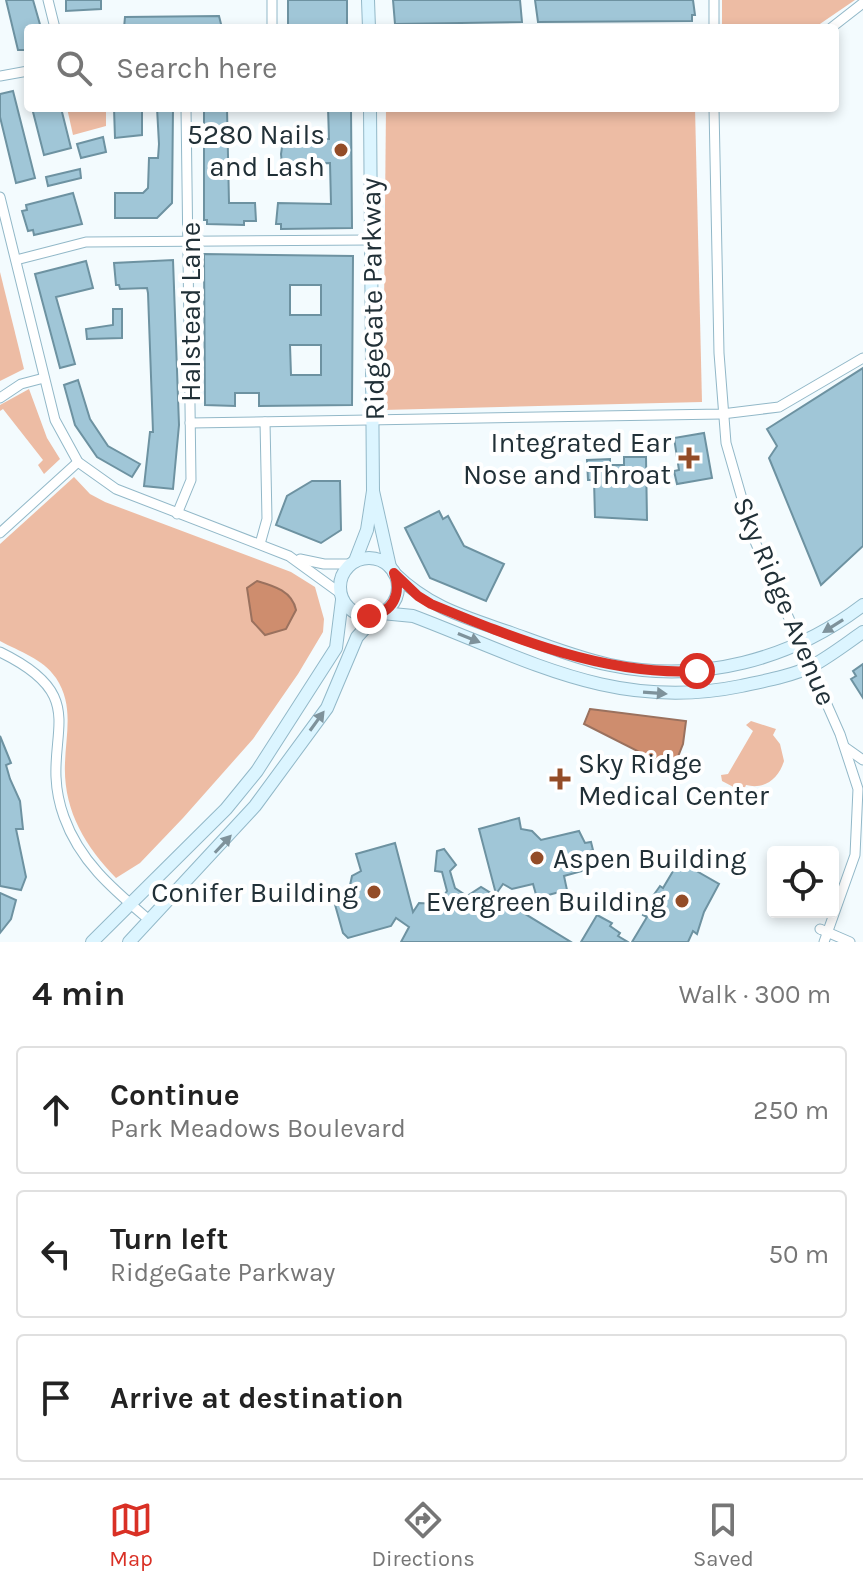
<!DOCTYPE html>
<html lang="en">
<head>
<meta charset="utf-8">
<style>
  :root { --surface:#fff; --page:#f2f2f2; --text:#222; --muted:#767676; --line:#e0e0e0; --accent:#d93025 }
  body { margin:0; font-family:Karla,sans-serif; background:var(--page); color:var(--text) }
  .controls { position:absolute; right:24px; bottom:24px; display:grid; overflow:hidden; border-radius:8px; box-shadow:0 4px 12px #0003 }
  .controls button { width:72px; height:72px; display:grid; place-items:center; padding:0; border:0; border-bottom:2px solid var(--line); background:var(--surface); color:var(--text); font:40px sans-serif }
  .stop { position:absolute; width:24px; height:24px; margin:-18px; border:6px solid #d93025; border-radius:50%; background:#fff }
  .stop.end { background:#d93025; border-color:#fff; box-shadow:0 2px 8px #0008 }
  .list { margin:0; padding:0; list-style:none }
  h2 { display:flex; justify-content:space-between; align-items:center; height:104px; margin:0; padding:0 32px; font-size:34px }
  h2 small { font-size:26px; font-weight:400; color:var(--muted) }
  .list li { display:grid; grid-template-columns:52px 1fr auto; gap:24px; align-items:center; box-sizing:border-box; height:128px; margin:0 16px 16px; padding:0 16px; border:2px solid var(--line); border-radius:8px }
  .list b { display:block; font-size:30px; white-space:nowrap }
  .list p { margin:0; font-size:26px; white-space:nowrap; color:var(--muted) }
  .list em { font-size:26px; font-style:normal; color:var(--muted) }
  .icon { flex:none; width:44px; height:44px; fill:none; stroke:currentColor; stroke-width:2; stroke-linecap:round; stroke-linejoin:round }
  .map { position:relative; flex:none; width:863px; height:942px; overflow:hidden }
  .search { position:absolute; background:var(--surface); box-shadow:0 4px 12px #0003; left:24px; right:24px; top:24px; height:88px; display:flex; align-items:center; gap:20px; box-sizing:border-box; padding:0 28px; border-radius:8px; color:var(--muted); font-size:30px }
  .sheet { height:536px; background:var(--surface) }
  nav { display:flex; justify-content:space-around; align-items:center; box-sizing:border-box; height:112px; border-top:2px solid var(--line); background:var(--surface); font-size:22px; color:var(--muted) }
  nav a { display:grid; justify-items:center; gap:4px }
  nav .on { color:var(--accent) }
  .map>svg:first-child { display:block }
  .green { fill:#edbca4 }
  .water { fill:#ce8d6e; stroke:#9a715e; stroke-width:2 }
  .building { fill:#a0c6d7; stroke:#6d92a1; stroke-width:2; fill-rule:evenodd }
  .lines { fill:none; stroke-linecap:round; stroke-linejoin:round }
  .minor-casing { stroke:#92b8c8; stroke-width:11 }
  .secondary-casing { stroke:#92b8c8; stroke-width:14 }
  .minor { stroke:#fff; stroke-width:9 }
  .secondary { stroke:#dcf5ff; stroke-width:12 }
  .oneway { fill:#7e929b }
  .route { stroke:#d93025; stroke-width:10 }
  .poi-dot { fill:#934c27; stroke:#fff; stroke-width:3 }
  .labels { text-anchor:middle; stroke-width:8; stroke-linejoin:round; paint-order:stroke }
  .poi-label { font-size:28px; fill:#213037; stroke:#fff; text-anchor:end }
  .street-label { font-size:28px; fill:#213037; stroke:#fff }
</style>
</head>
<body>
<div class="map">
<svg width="863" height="942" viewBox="0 0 863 942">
  <rect width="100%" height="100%" fill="#f3fbfe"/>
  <g class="green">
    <path d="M722 0H855L814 28H722Z"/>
    <path d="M67 108H106V126L73 135Z"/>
    <path d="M386 108H695L702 402 383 410Z"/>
    <path d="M0 272 24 369 0 381Z"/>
    <path d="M29 389 47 438 60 459 44 474 38 465 43 460 3 409 0 411V405Z"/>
    <path d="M74 477 90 494 105 502 291 572 315 587 324 619 323 632 298 674 253 739 183 818 140 863 116 878C84 845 63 809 65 763 66 733 74 705 56 678 42 658 20 652 0 641V544Z"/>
    <path d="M751 721 776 729 773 735 780 744 784 761C779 778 765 790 746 785L743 792 722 781 721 775 728 774 753 731 746 725Z"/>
  </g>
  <g class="water">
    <path d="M257 581C274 586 292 591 296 610L286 629 265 635 252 621 247 588Z"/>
    <path d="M590 709 686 721 683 744 673 769 584 724Z"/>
  </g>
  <g class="building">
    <path d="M6 0H33L41 28H28V50H18Z"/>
    <path d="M66 0H101V9L66 11Z"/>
    <rect x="288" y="0" width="59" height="28"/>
    <path d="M393 0H520L522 22 395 24Z"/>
    <path d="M535 0H693L695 15H692V21L538 22Z"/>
    <path d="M219 16 222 28H124L125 17Z"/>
    <path d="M13 91 35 178 16 183 0 117V94Z"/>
    <path d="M32 108H61L71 148 44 155Z"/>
    <path d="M114 108H142V135L115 138Z"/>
    <path d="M157 108H173L172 203 157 218H115V193H143L148 188 149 158H158L159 144Z"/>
    <path d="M204 108H227L229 203H255L256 221H244V225L207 224V220H204Z"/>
    <path d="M328 108H351L352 228 281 229V224H276L278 203 331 204 330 163 282 164 281 154 283 140 329 139Z"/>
    <path d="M103 137 106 152 81 158 77 144Z"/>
    <path d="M80 169 81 178 48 186 46 177Z"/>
    <path d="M73 193 82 224 34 235 33 230 28 231 22 211 27 210 26 205Z"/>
    <path d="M204 254 353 256 352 405 259 406V393H235V406L205 405ZM290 285H321V315H290ZM290 345H321V375H291Z"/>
    <path d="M173 260 179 425 173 489 144 486 150 432H153L148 293 147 288 120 289 119 285H116L114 263Z"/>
    <path d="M86 261 93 288 56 297 75 364 60 368 35 274Z"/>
    <path d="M113 309H122V338L87 339 86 329 113 325Z"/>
    <path d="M863 368V546L821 585 769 458 777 446 767 429Z"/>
    <path d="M78 380 90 419 108 446 140 464 132 477 97 457 75 425 64 385Z"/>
    <path d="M704 433 712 478 677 484 674 471 679 470 674 438Z"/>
    <path d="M624 457H646L647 520 595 517 594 480H588L587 460 610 459V465H624Z"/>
    <path d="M312 481H340L341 530 321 543 276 525 287 496Z"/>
    <path d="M439 511 443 519 448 516 464 546 504 564 486 601 430 578 405 528Z"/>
    <path d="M863 664V698L851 679 856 676 853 671Z"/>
    <path d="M0 736 11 763 6 765 10 779 20 801 23 829H16L26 877 21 890 0 886Z"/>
    <path d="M519 818 521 829 532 831 541 840 579 831 585 843 591 842 593 850 587 852 589 869 564 876 567 890 537 898 533 884 512 889 503 884 496 894 479 829Z"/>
    <path d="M395 843 413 912 419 903 438 904 447 891 442 872 435 871 437 851 444 849 456 865 450 871 455 888 467 896 481 887 571 942H401L409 927 396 918 391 926 348 938 343 933 332 894 349 890 352 876 361 871 356 854Z"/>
    <path d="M679 861 719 884 704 912 697 934 693 931 688 942H632L647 917 643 915 653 896 660 886 663 888Z"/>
    <path d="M0 893 16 900 11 919 0 933Z"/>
    <path d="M597 915 612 923 610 926 620 933 618 936 628 942H581Z"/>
  </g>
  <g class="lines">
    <defs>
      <g id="minor">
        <path d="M48 0 55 28"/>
        <path d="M272 0V28"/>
        <path d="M714 28V0"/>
        <path d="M831 28 863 3"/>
        <path d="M0 76 28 71"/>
        <path d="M714 108 719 353 726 443 753 537 840 734 858 789 855 855 824 942"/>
        <path d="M0 197 55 420 78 462 116 489 289 556 340 593"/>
        <path d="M16 260 86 242 371 240"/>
        <path d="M0 398 21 384 44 378"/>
        <path d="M190 423 722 414 779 407 863 358"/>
        <path d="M177 514 191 480 186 108"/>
        <path d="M0 533 78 462"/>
        <path d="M260 544 267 519 265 422"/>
        <path d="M300 559 324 564H351"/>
        <path d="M0 652C101 701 35 738 64 817 80 862 114 890 148 919"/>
        <path d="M846 748 863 760"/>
        <path d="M820 929 850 942"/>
      </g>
      <g id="secondary">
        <path d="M368 0 369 28"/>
        <path d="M370 108 373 491 390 567"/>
        <circle cx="369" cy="587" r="29"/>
        <path d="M355 561 367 530 373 491"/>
        <path d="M394 573C430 608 465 617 511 633 544 645 577 658 610 665 700 684 791 660 863 605"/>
        <path d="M382 613 413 616C527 659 615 712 741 686 764 681 792 676 812 666 829 657 847 643 863 632"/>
        <path d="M92 942 226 809 257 771 336 648 342 600"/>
        <path d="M129 942 255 806 327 708 357 637 376 616"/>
      </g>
    </defs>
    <use href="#minor" class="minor-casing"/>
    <use href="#secondary" class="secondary-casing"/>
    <use href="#minor" class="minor"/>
    <use href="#secondary" class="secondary"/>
  </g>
  <defs><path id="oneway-solid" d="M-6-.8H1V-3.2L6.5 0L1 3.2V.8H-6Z" transform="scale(2)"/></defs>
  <g class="oneway">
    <use href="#oneway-solid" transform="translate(833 626) rotate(148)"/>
    <use href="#oneway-solid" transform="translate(469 638) rotate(22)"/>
    <use href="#oneway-solid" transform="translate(655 693) rotate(4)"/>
    <use href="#oneway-solid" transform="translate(317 721) rotate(-54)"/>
    <use href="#oneway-solid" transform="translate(223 844) rotate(-47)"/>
  </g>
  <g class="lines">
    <path class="route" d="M369 616C393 613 402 594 394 573L418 596 431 604C513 638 606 676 697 671"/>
  </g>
  <g class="poi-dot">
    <circle cx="341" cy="150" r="8"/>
    <path d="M685 446h8v8h8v8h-8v8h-8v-8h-8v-8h8z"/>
    <path d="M556 767h8v8h8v8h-8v8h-8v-8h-8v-8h8z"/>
    <circle cx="537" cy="858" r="8"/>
    <circle cx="374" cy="892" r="8"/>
    <circle cx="682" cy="901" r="8"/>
  </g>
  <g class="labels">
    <g class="poi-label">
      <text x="325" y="144">5280 Nails<tspan x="325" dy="32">and Lash</tspan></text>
      <text x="671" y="452">Integrated Ear<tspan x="671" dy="32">Nose and Throat</tspan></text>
      <text x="578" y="773" text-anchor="start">Sky Ridge<tspan x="578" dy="32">Medical Center</tspan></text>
      <text x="553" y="868" text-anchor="start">Aspen Building</text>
      <text x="358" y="902">Conifer Building</text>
      <text x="666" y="911">Evergreen Building</text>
    </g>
    <g class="street-label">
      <text transform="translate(372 299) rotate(-91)" y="10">RidgeGate Parkway</text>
      <text transform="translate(190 312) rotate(-90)" y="10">Halstead Lane</text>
      <text transform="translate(785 601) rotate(67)" y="10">Sky Ridge Avenue</text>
    </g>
  </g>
</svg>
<div class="controls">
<button><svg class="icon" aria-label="locate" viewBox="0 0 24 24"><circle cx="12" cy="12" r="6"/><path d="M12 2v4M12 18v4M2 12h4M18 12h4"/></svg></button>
</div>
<div class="stop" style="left:697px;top:671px"></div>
<div class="stop end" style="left:369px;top:616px"></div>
<div class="search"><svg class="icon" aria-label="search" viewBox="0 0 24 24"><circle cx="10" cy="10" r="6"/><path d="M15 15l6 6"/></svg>Search here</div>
</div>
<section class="sheet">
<h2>4 min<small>Walk · 300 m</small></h2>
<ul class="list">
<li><svg class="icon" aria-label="ahead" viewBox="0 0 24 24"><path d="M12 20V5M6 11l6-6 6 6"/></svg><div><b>Continue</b><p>Park Meadows Boulevard</p></div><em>250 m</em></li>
<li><svg class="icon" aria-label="left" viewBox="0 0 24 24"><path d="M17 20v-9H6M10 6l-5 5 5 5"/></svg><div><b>Turn left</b><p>RidgeGate Parkway</p></div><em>50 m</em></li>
<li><svg class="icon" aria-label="arrive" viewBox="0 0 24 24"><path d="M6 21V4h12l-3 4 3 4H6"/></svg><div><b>Arrive at destination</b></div></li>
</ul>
</section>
<nav>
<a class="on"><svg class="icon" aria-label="map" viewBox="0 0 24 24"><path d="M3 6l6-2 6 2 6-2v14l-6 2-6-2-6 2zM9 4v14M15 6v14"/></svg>Map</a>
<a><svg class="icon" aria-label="directions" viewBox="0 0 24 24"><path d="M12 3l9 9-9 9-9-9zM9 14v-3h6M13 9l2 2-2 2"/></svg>Directions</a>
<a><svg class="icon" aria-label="saved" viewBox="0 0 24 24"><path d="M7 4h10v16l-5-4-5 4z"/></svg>Saved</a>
</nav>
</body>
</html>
